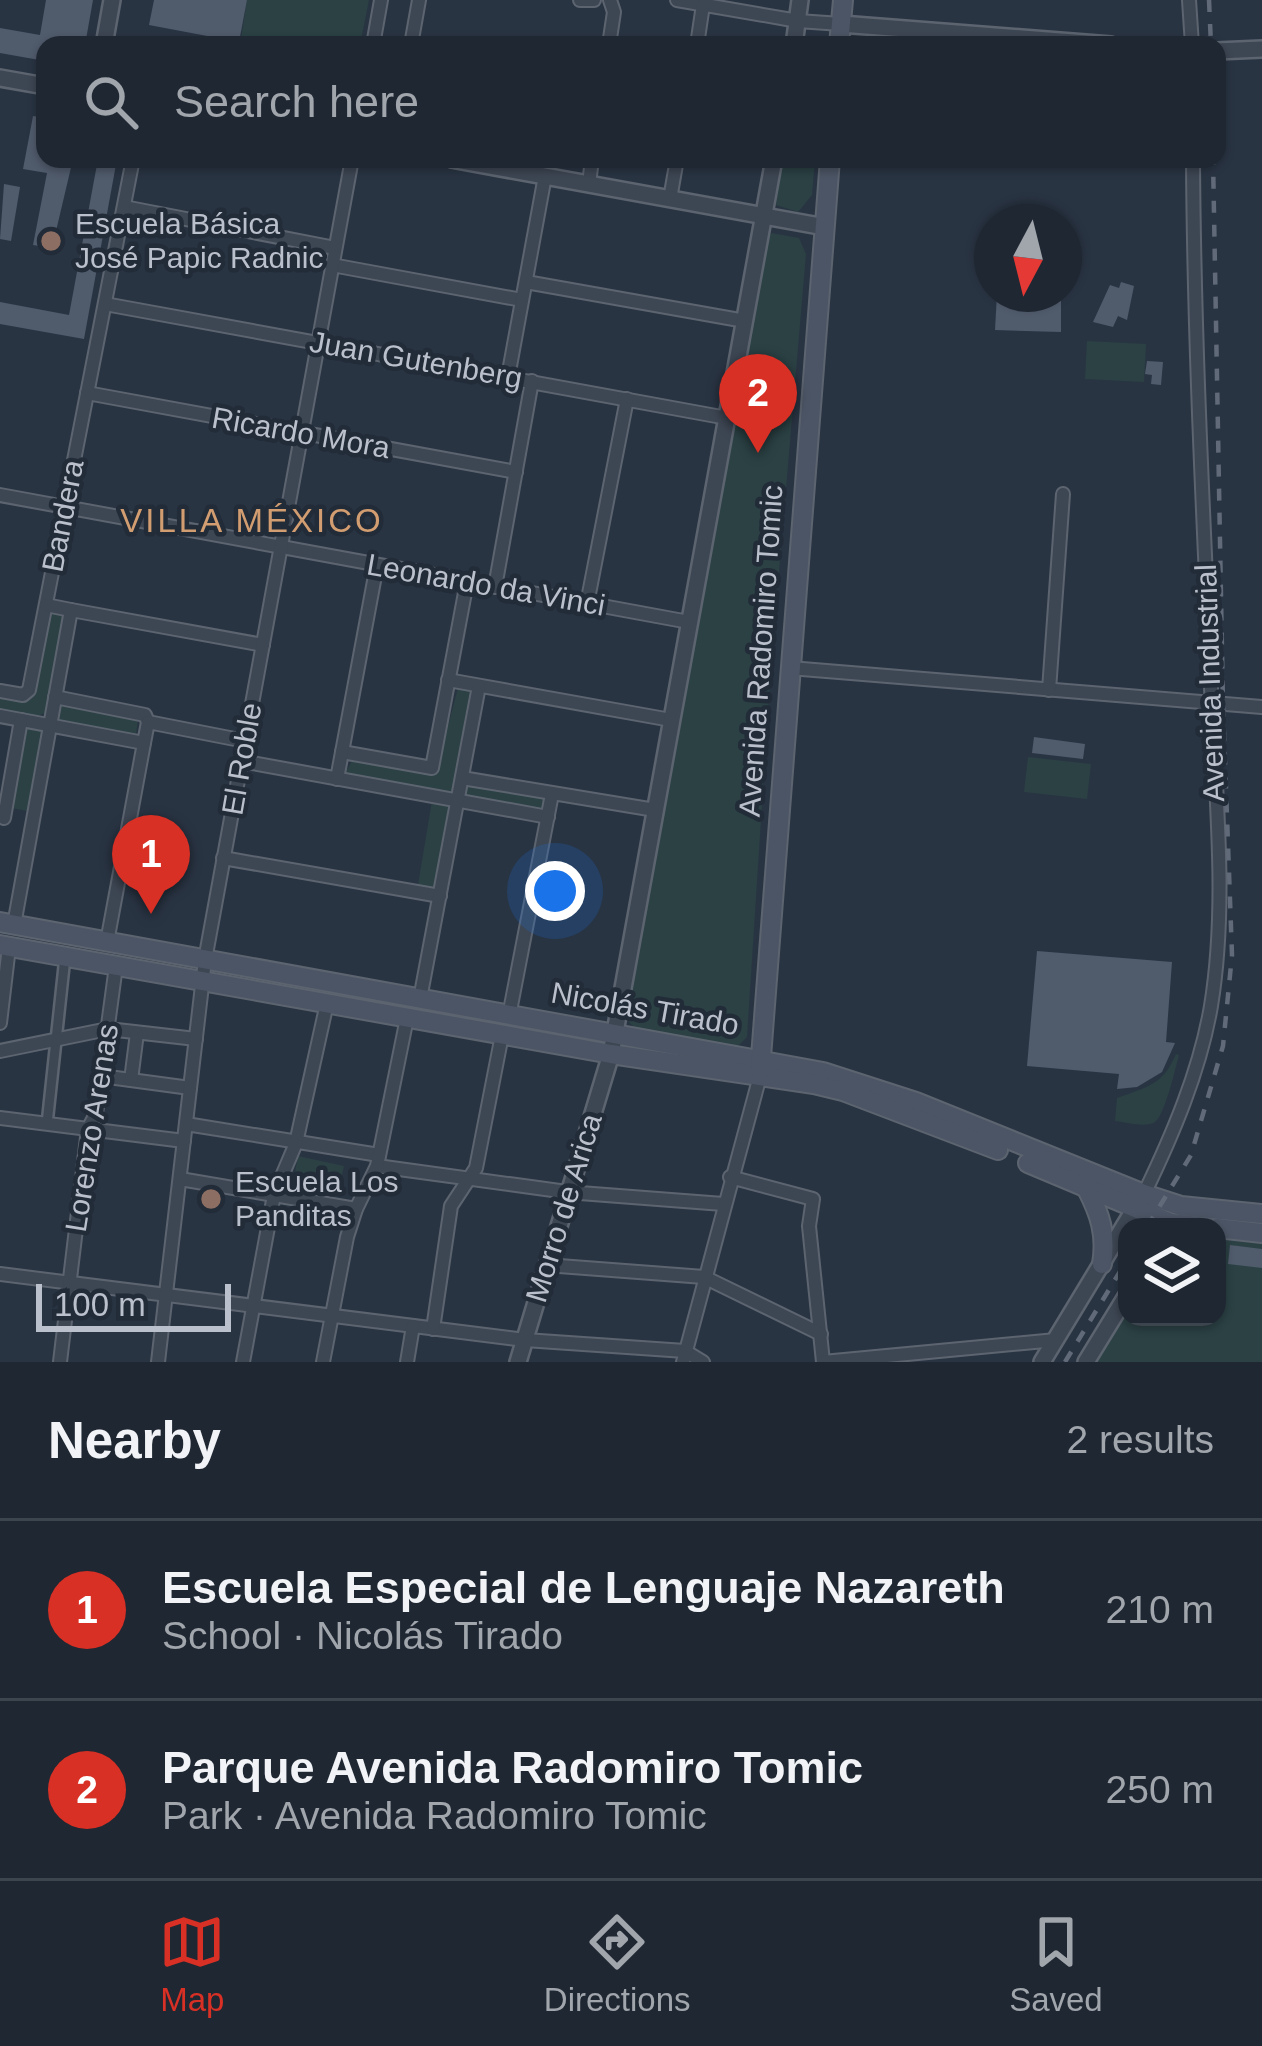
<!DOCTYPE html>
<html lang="en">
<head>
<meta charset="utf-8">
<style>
  :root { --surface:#1f2732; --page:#2c333e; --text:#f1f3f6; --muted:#a1a5ac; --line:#3c444d; --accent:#d93025 }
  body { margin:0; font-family:Arial,sans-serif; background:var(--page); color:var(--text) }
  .controls { position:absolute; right:36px; bottom:36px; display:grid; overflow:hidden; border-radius:24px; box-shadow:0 3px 9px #0004 }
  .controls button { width:108px; height:108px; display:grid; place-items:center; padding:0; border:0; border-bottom:3px solid var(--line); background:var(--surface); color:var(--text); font:60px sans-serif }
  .compass { position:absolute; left:974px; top:204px; width:108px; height:108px; border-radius:50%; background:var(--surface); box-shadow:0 3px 9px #0004; rotate:187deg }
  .scale { position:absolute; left:36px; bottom:30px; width:195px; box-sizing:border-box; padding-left:12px; border:6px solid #bbc1cc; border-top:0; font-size:33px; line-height:42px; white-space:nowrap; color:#bbc1cc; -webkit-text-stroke:9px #222b38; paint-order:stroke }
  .you { position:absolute; left:555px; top:891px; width:42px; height:42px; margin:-30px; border:9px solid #fff; border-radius:50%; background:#1a73e8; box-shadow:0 0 0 18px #1a73e833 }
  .badge { display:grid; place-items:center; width:78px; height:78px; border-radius:50%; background:var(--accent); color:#fff; font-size:39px; font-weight:700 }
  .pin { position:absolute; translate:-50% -99px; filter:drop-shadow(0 3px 6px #0008) }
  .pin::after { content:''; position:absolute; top:63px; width:42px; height:36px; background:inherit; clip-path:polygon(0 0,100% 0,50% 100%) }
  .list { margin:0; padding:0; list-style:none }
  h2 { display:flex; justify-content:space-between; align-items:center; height:156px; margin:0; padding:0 48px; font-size:51px }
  h2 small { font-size:39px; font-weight:400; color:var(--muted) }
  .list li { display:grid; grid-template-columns:78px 1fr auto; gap:36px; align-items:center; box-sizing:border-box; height:180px; padding:0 48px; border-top:3px solid var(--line) }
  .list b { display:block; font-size:45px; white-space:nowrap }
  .list p { margin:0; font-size:39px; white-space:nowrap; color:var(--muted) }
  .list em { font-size:39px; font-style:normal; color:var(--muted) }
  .icon { flex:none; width:66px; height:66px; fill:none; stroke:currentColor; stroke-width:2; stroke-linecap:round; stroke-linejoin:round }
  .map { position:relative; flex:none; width:1262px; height:1362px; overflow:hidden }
  .search { position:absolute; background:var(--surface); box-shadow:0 3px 9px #0004; left:36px; right:36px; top:36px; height:132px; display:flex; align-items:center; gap:30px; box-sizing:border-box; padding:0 42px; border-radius:24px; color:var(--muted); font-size:45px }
  .sheet { height:516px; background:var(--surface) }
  nav { display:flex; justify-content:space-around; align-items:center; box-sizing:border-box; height:168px; border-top:3px solid var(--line); background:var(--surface); font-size:33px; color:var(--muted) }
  nav a { display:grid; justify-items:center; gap:6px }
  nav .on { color:var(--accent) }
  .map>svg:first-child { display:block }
  .green { fill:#2b4144 }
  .building { fill:#505b6c }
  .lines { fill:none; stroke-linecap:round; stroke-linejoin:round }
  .pedestrian-casing { stroke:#5c6470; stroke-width:14 }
  .minor-casing { stroke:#5c6470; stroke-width:16 }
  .tertiary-casing { stroke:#5c6470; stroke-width:20 }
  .secondary-casing { stroke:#5c6470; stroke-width:22 }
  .pedestrian { stroke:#3d4653; stroke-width:9 }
  .minor { stroke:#3d4653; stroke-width:12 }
  .tertiary { stroke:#3d4653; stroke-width:15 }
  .secondary { stroke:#4c5565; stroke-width:18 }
  .rail { stroke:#606a79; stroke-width:4.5; stroke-dasharray:12 12; stroke-linecap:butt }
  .education-dot { fill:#8d6e63; stroke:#222b38; stroke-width:4.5 }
  .labels { text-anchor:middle; stroke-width:9; stroke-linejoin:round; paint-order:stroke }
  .poi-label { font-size:30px; fill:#bbc1cc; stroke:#222b38; text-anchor:start }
  .street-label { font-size:30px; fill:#bbc1cc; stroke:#222b38 }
  .neighbourhood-label { font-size:33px; letter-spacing:3px; fill:#d29d70; stroke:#222b38 }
</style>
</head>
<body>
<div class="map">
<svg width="1262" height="1362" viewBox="0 0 1262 1362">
  <rect width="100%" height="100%" fill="#293443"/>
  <g class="green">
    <path d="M247 0H369L360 45H240Z"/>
    <path d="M781 159H815L812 195 798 212 776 205Z"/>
    <path d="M771 233 799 238 806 254 771 665 747 1037 738 1046 636 1029 625 1018 764 244Z"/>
    <path d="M1087 341 1146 344 1144 382 1085 379Z"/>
    <path d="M51 611 63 613 45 713 38 716 0 709V692L28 697Z"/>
    <path d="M458 688 470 690 453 790 445 793 351 776 346 772 353 759 435 775Z"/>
    <path d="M61 706 138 720 136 734 59 720Z"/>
    <path d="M25 724 43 727 28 811 11 808Z"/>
    <path d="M1028 757 1091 764 1087 799 1024 792Z"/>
    <path d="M468 783 546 797 543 812 466 797Z"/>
    <path d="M432 801 450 804 435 888 418 885Z"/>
    <path d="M1176 1054 1179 1055C1175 1070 1165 1114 1155 1122 1146 1128 1125 1122 1115 1121L1117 1098C1147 1087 1163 1085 1176 1054Z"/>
    <path d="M298 1156 344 1166 339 1187 294 1177Z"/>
    <path d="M1217 1239 1262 1244V1362H1096L1127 1312V1317H1217Z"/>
  </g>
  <g class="building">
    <path d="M46 0H93L85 45H45V61L0 53V28L40 35Z"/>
    <path d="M154 0H247L239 42 149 25Z"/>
    <path d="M33 116 45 118V159H73L52 248 33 245 47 173 23 169Z"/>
    <path d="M98 159H117L84 339 0 324V302L69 315Z"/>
    <path d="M4 184 20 187 11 241 0 239Z"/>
    <path d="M1121 282 1134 286 1127 320 1118 316 1113 327 1093 322 1110 285 1119 288Z"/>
    <path d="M997 294H1061V332L995 330Z"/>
    <path d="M1147 361 1163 362 1161 385 1151 384 1152 375 1145 374Z"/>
    <path d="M1034 737 1085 744 1083 759 1032 753Z"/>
    <path d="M1037 951 1172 962 1166 1042 1175 1043 1162 1072 1137 1087 1117 1089 1119 1074 1027 1066Z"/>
    <path d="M1230 1245 1262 1249V1268L1228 1264Z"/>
  </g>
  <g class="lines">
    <defs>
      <path id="pedestrian" d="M47 1124 65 957"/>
      <g id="minor">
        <path d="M580 0H594"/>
        <path d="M677 0 798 21 841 24"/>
        <path d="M1189 0 1192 45"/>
        <path d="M373 45 381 0"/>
        <path d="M411 45 419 0"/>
        <path d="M609 45 614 12 610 0"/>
        <path d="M697 45 703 5"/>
        <path d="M589 184 592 159"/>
        <path d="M670 199 677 159"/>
        <path d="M124 207 335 248"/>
        <path d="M332 265 522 300"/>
        <path d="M526 282 745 321"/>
        <path d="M105 304 727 418"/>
        <path d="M508 377 545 176"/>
        <path d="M87 393 516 472"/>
        <path d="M0 495 689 622"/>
        <path d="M495 587 532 381"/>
        <path d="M587 604 627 399"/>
        <path d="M71 610 263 645"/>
        <path d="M790 668 1262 707"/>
        <path d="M448 680 671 720"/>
        <path d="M1049 690 1063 494"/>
        <path d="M0 691 23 695 29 690 133 159"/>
        <path d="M55 697 145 715 148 722"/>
        <path d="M0 716 144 743 148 722 245 741"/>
        <path d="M342 752 432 768 467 582"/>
        <path d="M241 761 548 817"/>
        <path d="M462 778 655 810"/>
        <path d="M337 779 377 565"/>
        <path d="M4 818 21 720"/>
        <path d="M223 858 440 896"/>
        <path d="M14 925 71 610 46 605"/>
        <path d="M107 942 144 743"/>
        <path d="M420 999 479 686"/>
        <path d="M509 1016 552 794"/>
        <path d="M0 1023 9 947"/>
        <path d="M0 1051 108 1029 196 1039"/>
        <path d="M101 1076 190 1088"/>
        <path d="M131 1080 137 1033"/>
        <path d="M0 1118 184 1141"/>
        <path d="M186 1124 379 1155"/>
        <path d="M377 1166 567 1192 723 1204"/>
        <path d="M730 1177 813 1199 809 1226 823 1362"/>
        <path d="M180 1179 356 1209"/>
        <path d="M1144 1194C1172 1136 1200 1071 1211 1006 1228 902 1215 792 1211 687 1203 511 1194 335 1193 159"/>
        <path d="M546 1265 704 1277 821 1334"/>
        <path d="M0 1274 525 1340 685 1351 703 1362"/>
        <path d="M433 1329 451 1206 476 1168 502 1035"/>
        <path d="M60 1362 88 1129 96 1114 116 966"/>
        <path d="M158 1362 205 960 352 159"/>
        <path d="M243 1362 274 1195 296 1143 327 1003"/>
        <path d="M323 1362 347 1237 356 1209 377 1166 407 1018"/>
        <path d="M407 1362 413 1326"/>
        <path d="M683 1362 760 1076"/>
        <path d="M823 1362 1056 1340"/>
      </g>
      <g id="tertiary">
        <path d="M841 24 1111 45"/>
        <path d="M104 45 112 0"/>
        <path d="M794 45 800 0"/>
        <path d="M1217 51 1262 49"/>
        <path d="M0 78 45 86"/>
        <path d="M451 159 825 227"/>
        <path d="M518 1362 611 1054 774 159"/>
        <path d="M1042 1362 1140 1200"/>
        <path d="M1086 1362 1127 1295"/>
      </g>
      <g id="secondary">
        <path d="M839 45 843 0"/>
        <path d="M0 922 823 1072 916 1102 1144 1194 1181 1206 1262 1214"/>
        <path d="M0 945 611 1054 814 1084 843 1091 998 1150"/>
        <path d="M760 1070 830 159"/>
        <path d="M1028 1163 1171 1223 1207 1227"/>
        <path d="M1087 1189C1100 1214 1107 1235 1102 1264"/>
        <path d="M1217 1228 1262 1233"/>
      </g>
    </defs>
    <use href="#pedestrian" class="pedestrian-casing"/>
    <use href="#minor" class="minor-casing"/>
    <use href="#tertiary" class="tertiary-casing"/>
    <use href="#secondary" class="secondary-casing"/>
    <use href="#pedestrian" class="pedestrian"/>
    <use href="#minor" class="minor"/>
    <use href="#tertiary" class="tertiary"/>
    <use href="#secondary" class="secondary"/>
    <g class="rail">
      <path d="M1209 0 1211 45"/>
      <path d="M1147 1227 1191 1155 1223 1046 1232 955 1223 705 1213 159"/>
      <path d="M1065 1362 1127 1260"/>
    </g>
  </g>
  <g class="education-dot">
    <circle cx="51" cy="241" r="12"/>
    <circle cx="211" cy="1199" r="12"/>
  </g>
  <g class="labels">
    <g class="poi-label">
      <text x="75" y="234">Escuela Básica<tspan x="75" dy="34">José Papic Radnic</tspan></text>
      <text x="235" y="1192">Escuela Los<tspan x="235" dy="34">Panditas</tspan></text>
    </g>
    <g class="street-label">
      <text transform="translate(416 360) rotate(10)" y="10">Juan Gutenberg</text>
      <text transform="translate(301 433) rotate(10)" y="10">Ricardo Mora</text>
      <text transform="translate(63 516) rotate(-79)" y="10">Bandera</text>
      <text transform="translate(486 585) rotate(10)" y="10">Leonardo da Vinci</text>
      <text transform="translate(761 651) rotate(-86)" y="10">Avenida Radomiro Tomic</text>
      <text transform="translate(1210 683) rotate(-92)" y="10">Avenida Industrial</text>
      <text transform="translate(242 759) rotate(-80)" y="10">El Roble</text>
      <text transform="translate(645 1009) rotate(10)" y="10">Nicolás Tirado</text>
      <text transform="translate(92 1128) rotate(-81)" y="10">Lorenzo Arenas</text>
      <text transform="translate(564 1208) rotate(-73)" y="10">Morro de Arica</text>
    </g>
    <g class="neighbourhood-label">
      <text x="252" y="532">VILLA MÉXICO</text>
    </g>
  </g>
</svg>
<div class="controls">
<button><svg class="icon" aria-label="layers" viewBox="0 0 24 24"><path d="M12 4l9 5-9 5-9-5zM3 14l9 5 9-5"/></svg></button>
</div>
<svg class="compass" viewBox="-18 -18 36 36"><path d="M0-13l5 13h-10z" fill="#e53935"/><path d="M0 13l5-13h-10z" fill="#a1a5ac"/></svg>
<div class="scale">100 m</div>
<div class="you"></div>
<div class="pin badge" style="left:151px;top:914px">1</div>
<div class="pin badge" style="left:758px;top:453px">2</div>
<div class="search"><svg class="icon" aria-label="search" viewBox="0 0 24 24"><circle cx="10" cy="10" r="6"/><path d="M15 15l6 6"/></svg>Search here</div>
</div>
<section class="sheet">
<h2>Nearby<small>2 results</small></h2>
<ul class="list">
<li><span class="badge">1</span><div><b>Escuela Especial de Lenguaje Nazareth</b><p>School · Nicolás Tirado</p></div><em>210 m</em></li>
<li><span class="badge">2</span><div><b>Parque Avenida Radomiro Tomic</b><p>Park · Avenida Radomiro Tomic</p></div><em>250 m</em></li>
</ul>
</section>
<nav>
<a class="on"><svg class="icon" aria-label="map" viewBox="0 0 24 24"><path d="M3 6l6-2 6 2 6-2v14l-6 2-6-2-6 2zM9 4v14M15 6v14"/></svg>Map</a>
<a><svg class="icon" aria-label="directions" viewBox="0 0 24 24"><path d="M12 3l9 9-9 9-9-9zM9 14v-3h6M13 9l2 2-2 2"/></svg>Directions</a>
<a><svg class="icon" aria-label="saved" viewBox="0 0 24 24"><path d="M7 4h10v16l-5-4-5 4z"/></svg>Saved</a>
</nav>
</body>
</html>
